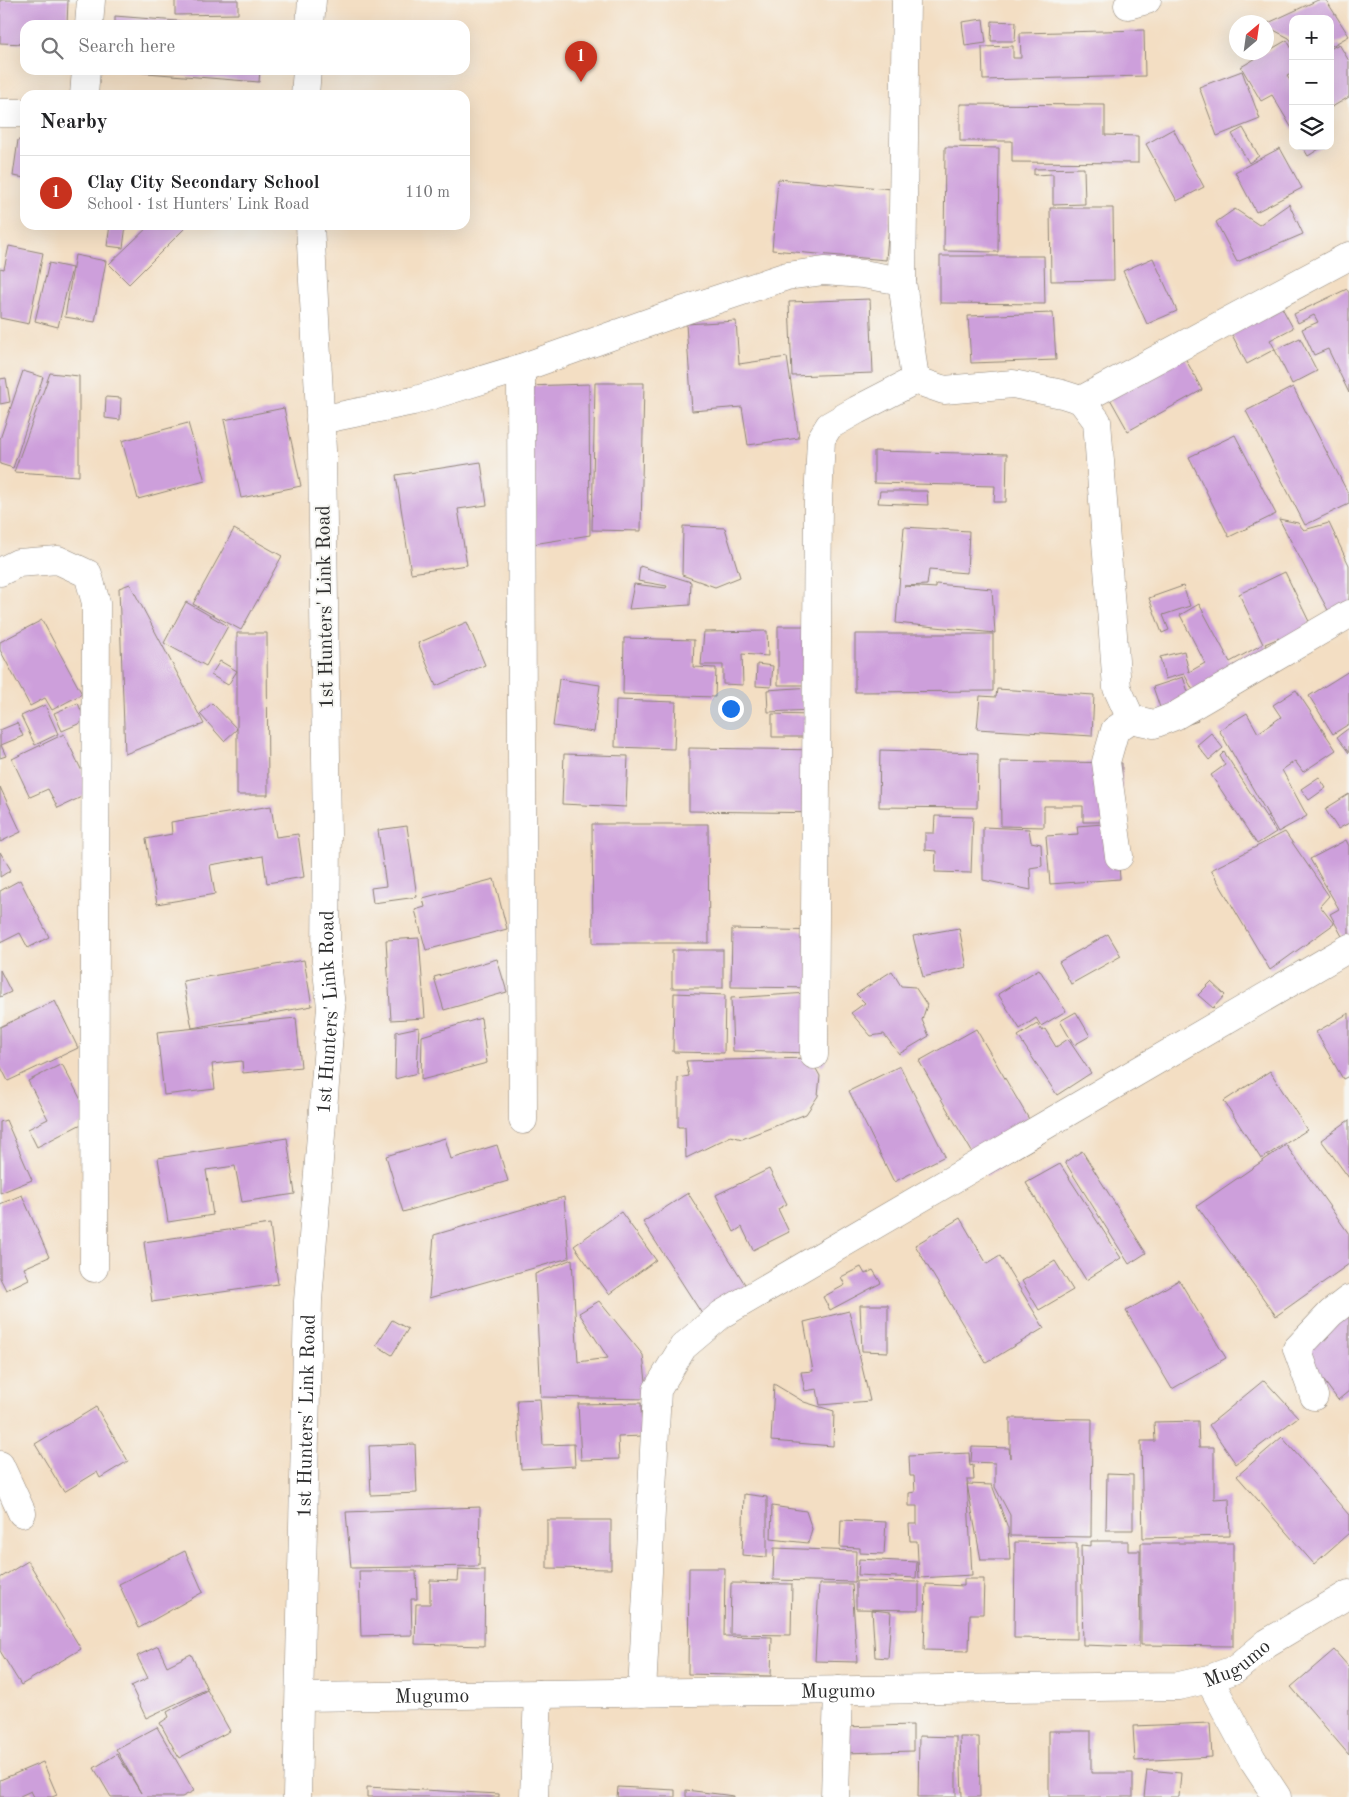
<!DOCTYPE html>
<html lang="en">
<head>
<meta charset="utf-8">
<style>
  :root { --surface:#fff; --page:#f2f2f2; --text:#202124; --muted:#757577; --line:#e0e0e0; --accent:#c8321e }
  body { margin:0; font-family:"Old Standard TT",serif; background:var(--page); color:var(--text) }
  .controls { position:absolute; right:15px; top:15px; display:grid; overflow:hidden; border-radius:10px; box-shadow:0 5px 20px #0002 }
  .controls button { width:45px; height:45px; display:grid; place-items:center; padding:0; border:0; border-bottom:1px solid var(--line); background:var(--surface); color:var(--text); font:25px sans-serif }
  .compass { position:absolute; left:1229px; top:15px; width:45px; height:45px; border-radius:50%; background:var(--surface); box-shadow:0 5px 20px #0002; rotate:29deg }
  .you { position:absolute; left:730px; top:708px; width:18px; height:18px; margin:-12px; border:4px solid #fff; border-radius:50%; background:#1a73e8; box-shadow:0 0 0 8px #1a73e833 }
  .badge { display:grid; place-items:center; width:32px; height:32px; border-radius:50%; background:var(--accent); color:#fff; font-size:16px; font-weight:700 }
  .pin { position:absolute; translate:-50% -41px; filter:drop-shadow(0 1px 2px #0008) }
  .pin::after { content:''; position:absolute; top:26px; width:18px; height:15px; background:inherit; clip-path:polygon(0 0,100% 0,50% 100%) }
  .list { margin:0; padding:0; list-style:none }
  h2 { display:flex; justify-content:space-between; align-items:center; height:65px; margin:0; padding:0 20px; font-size:21px }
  h2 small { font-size:16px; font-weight:400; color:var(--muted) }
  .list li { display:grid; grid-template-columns:32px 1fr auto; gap:15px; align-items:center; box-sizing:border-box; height:75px; padding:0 20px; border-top:1px solid var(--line) }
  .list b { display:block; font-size:19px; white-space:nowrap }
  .list p { margin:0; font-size:16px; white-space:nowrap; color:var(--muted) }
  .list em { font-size:16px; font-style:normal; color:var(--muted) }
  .icon { flex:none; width:28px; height:28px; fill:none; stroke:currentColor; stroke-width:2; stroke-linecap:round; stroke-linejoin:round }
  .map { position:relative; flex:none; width:1349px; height:1797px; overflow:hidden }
  .search { position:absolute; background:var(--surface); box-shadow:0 5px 20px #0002; left:20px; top:20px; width:450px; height:55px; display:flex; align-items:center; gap:12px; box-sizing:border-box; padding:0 18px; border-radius:15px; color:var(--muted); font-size:19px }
  .panel { position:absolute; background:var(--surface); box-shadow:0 5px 20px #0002; left:20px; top:90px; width:450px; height:140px; border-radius:15px }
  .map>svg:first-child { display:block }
  .building { fill:#cd9fdb }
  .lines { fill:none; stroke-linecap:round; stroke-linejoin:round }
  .minor-casing { stroke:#8f8477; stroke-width:29 }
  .minor { stroke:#fff; stroke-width:28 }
  .labels { text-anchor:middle; stroke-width:4; stroke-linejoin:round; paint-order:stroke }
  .street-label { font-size:20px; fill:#2b2b2b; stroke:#f6f6f2 }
</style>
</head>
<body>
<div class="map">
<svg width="1349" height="1797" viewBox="0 0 1349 1797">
  <rect width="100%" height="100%" fill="#f6f6f2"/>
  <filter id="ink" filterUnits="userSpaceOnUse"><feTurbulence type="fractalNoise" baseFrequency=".02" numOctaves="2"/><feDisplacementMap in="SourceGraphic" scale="10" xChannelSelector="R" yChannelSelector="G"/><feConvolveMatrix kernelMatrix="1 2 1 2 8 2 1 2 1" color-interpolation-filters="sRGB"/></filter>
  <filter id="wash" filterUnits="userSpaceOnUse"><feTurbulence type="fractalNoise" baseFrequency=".0096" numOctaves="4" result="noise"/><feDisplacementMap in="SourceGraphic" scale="20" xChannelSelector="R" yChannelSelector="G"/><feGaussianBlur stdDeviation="1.12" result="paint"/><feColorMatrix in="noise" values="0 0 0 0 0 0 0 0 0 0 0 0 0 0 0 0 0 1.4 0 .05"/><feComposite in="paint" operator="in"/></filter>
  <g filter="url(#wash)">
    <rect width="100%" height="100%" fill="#f3dec3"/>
    <g id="blocks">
      <g class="building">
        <path d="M0 0H68L67 25H25V44L0 43Z"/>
        <path d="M175 0H238V14L175 15Z"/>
        <path d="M1318 0H1326L1349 36 1330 47V19H1293V43L1289 38 1266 26V24Z"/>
        <path d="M115 16 215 24V25H115Z"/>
        <path d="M983 19 986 43 965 46 962 22Z"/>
        <path d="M992 21 1016 22 1015 41H991Z"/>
        <path d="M1144 30 1145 76 983 80 982 47 1013 46V58H1021L1020 33Z"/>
        <path d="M1287 40 1293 51V73L1287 76 1293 85V130L1272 95 1261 101 1241 67Z"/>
        <path d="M1339 44 1349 61V97L1332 107 1330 103V49Z"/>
        <path d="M122 70H260L259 82 122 71Z"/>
        <path d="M1242 71 1260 119 1217 136 1199 87Z"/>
        <path d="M960 104 1105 105V135L1138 136V163L1012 162V141H960Z"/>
        <path d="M1243 128 1259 156 1249 163 1232 134Z"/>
        <path d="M1173 129 1204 187 1177 201 1146 144Z"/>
        <path d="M18 140 25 141V178L13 176Z"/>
        <path d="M1302 146H1324L1308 156Z"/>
        <path d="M945 147 999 148 998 252 944 251Z"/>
        <path d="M1280 148 1302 188 1256 212 1235 172Z"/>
        <path d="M1084 168 1085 204 1053 205V174L1034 175V169Z"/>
        <path d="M778 179 892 189 886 260 772 250Z"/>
        <path d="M1289 204 1303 234 1237 262 1216 222 1235 209 1259 225Z"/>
        <path d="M1050 208H1113L1114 280 1051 281Z"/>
        <path d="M110 225H126L123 248 107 246Z"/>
        <path d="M150 225H188L129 284 109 264Z"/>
        <path d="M9 246 43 253 29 324 0 318V268L4 269Z"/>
        <path d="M75 255 106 261 95 322 65 317Z"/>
        <path d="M940 256H1044L1045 304 940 303Z"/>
        <path d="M1153 258 1177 311 1147 324 1123 271Z"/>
        <path d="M49 263 72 268 58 327 35 321Z"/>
        <path d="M1347 289 1349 293V393L1328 349 1314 355 1302 329 1318 322 1314 315 1298 323 1294 314Z"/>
        <path d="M870 299 873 373 792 376 789 302Z"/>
        <path d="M1280 304 1293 328 1270 340 1275 349 1247 364 1230 331Z"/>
        <path d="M1053 313 1056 360 971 363 968 316Z"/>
        <path d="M736 321 739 364 787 357 799 438 748 445 742 407 692 411 686 324Z"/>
        <path d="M1300 338 1317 371 1292 384 1275 350Z"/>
        <path d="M1184 356 1202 390 1128 431 1109 397Z"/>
        <path d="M23 371 43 377 13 468 0 464V439Z"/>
        <path d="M50 373 79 376V476L14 472Z"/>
        <path d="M6 378 10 402 0 404V379Z"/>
        <path d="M595 383H644L641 531 592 530Z"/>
        <path d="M589 384 590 535 533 544 527 386Z"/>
        <path d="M1293 387 1349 495V504L1305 525 1246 411Z"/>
        <path d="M106 397 121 398 120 420 105 418Z"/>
        <path d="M284 408 301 486 241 498 224 420Z"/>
        <path d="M188 423 205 481 138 499 122 441Z"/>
        <path d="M1235 435 1276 514 1229 537 1189 457Z"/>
        <path d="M874 451 1007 454 1006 502H994L995 486 874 483Z"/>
        <path d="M481 462 487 505 458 509 467 565 411 573 396 475Z"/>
        <path d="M880 491H927L928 505 878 503Z"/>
        <path d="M1279 519 1298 523 1304 530 1329 523 1349 565V604L1330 614Z"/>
        <path d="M683 526 725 528 740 577 715 587 682 575Z"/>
        <path d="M904 527 969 531 967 573 929 570 927 585 904 586 936 588V584L992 589 995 633 896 623Z"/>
        <path d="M234 529 282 556 241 630 193 604Z"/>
        <path d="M640 566 691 582 690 605 629 609 634 584 666 588 667 586 638 581Z"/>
        <path d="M1285 572 1316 636 1285 650 1279 638 1265 644 1274 661 1204 710 1184 674 1165 679 1160 657 1184 651 1189 672 1205 663 1180 615 1199 604 1230 662 1263 644 1239 594Z"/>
        <path d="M130 584 204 724 125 754 119 588Z"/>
        <path d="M1183 586 1190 606 1163 615 1169 630 1162 633 1149 598Z"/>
        <path d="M186 602 228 626 206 666 164 643Z"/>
        <path d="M42 620 82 694 52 710 45 698 30 706 0 650V642Z"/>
        <path d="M467 622 485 665 436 686 418 643Z"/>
        <path d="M778 626H815L816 685H778Z"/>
        <path d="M767 631 768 656 742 654 743 685 723 684V665H701L704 632Z"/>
        <path d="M237 633H267L268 795H237Z"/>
        <path d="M855 634H993V691L855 692Z"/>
        <path d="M624 638 694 640 693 667 716 668 715 697 623 694Z"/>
        <path d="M220 661 237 671 228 685 211 675Z"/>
        <path d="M757 664 773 666 771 687 756 686Z"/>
        <path d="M1349 671V724L1333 734 1309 696Z"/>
        <path d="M1183 677 1198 721 1168 731 1153 687Z"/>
        <path d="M559 679 600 685 594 732 553 726Z"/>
        <path d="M812 687 813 710 768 712 767 690Z"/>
        <path d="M997 689 1094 695 1092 736 977 729 980 696 996 697Z"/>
        <path d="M1296 690 1336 750 1303 772 1295 761 1282 770 1307 816 1278 832 1219 730 1247 713 1258 733 1281 717 1273 705Z"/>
        <path d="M616 700 676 702 674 749 615 747Z"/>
        <path d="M78 703 85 721 62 731 54 713Z"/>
        <path d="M212 703 237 729 224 741 200 714Z"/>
        <path d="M45 705 58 734 35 745 21 716Z"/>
        <path d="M772 714 812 715V737H772Z"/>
        <path d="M17 723 23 736 1 745 6 756 0 758V730Z"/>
        <path d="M1349 728V753L1337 737Z"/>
        <path d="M1211 733 1223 748 1209 760 1197 745Z"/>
        <path d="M64 734 92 792 58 808 48 789 30 797 12 759Z"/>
        <path d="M689 748 825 750V813L689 811Z"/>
        <path d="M880 750 978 753 977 808 879 807Z"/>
        <path d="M1224 752 1276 832 1257 844 1211 775 1225 765 1220 756Z"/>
        <path d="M564 754 628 756 626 807 562 804Z"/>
        <path d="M1000 761 1122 763 1121 822H1083V806H1044V827L1001 826Z"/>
        <path d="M1319 777 1326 788 1309 800 1301 789Z"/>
        <path d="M0 787 21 832 0 842Z"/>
        <path d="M1349 794V823L1338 829 1325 809Z"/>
        <path d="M271 806 276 837 298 834 304 877 267 883 263 856 210 865 215 894 157 904 146 839 172 834 171 822Z"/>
        <path d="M935 816 973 817 971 873 935 872 936 851 925 850V833H934Z"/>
        <path d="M1116 823 1120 879 1050 884 1046 836 1078 834 1077 826Z"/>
        <path d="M592 824H708L709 943H593Z"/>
        <path d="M407 826 417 897 373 903 371 888 386 886 378 830Z"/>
        <path d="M983 827 1029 829 1031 842 1041 844 1042 866 1030 868 1031 890 983 880Z"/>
        <path d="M1285 832 1329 896 1320 906 1334 924 1270 970 1211 870Z"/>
        <path d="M1346 840 1349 846V935L1343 938 1330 914 1339 909 1310 859Z"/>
        <path d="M0 852 11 870 0 877Z"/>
        <path d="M494 879 507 929 426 950 415 910 425 907 423 898Z"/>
        <path d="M20 880 49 937 28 948 20 933 0 943V891Z"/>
        <path d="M959 928 967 967 923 977 913 936Z"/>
        <path d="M732 929 824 931 823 988 731 987Z"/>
        <path d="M1108 934 1121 956 1071 984 1059 962Z"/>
        <path d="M419 938 425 1018 391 1020 386 940Z"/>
        <rect x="672" y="950" width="51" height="38"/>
        <path d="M497 959 507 992 444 1010 434 977Z"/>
        <path d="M304 960 312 1006 192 1028 183 981Z"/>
        <path d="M1039 969 1066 1011 1041 1026 1036 1018 1020 1029 998 994Z"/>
        <path d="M0 970 11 992 0 997Z"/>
        <path d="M892 971 901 986 915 987 927 1005 922 1020 929 1036 899 1054 884 1034 871 1036 851 1013 865 1003 856 994Z"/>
        <path d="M1211 982 1225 995 1213 1008 1198 995Z"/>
        <path d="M823 992 826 1061 822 1067 812 1053 733 1051 731 998Z"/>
        <path d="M674 993 725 995 724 1053 673 1052Z"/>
        <path d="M55 1001 78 1048 8 1081 0 1065V1027Z"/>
        <path d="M1076 1012 1090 1036 1074 1045 1060 1021Z"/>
        <path d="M1349 1013V1076L1343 1079 1316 1032Z"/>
        <path d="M296 1018 301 1067 243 1073 242 1061 212 1064 215 1089 164 1095 157 1032Z"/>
        <path d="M481 1018 487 1063 421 1080 422 1036Z"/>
        <path d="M1037 1024 1042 1031 1045 1029 1056 1047 1068 1039 1091 1073 1057 1095 1018 1036Z"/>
        <path d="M419 1027 417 1073 395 1079 396 1032Z"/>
        <path d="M976 1029 1043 1143 986 1176 919 1061Z"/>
        <path d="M810 1058 820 1076 818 1096 806 1114 742 1139 731 1136 686 1158 685 1127H678V1078L689 1076 686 1061Z"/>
        <path d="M62 1064 91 1119 37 1147 28 1129 48 1119 28 1081Z"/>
        <path d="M900 1066 945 1156 894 1182 849 1091Z"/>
        <path d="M1270 1071 1307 1130 1261 1159 1224 1101Z"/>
        <path d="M6 1120 32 1180 0 1193V1122Z"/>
        <path d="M1349 1120V1178L1321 1140Z"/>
        <path d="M287 1138 295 1194 242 1202 235 1166 206 1170 213 1215 168 1222 158 1158Z"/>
        <path d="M445 1138 451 1159 497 1145 508 1181 403 1212 386 1156Z"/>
        <path d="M1286 1145 1349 1234V1264L1276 1316 1197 1206Z"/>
        <path d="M1082 1151 1146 1253 1129 1264 1065 1162Z"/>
        <path d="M1060 1164 1121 1258 1086 1280 1026 1183Z"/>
        <path d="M769 1169 787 1204 778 1209 789 1232 753 1250 742 1227 734 1232 716 1195Z"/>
        <path d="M688 1193 748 1289 704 1317 643 1222Z"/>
        <path d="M22 1195 49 1257 24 1268 29 1279 6 1290 0 1278V1204Z"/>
        <path d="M564 1197 569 1258 429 1298 434 1235Z"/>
        <path d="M621 1212 656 1260 609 1294 574 1246Z"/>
        <path d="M960 1218 987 1264 1000 1256 1044 1328 986 1363 915 1245Z"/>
        <path d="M270 1224 278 1284 152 1302 144 1242Z"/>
        <path d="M572 1259 578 1362 608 1358 579 1313 599 1301 643 1355 648 1399 541 1397 535 1274Z"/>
        <path d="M1055 1261 1073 1290 1039 1310 1022 1281Z"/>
        <path d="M861 1267 865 1274 873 1270 881 1283 830 1310 823 1297 845 1285 841 1277Z"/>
        <path d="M1179 1280 1226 1358 1172 1389 1126 1311Z"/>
        <path d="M860 1305H888V1352L862 1351Z"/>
        <path d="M1349 1310V1391L1338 1400 1299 1347Z"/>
        <path d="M849 1311 870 1401 820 1405 817 1389 805 1391 801 1372 813 1371 804 1322Z"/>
        <path d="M392 1320 408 1329 392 1355 376 1345Z"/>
        <path d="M1264 1380 1298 1417 1236 1464 1209 1425Z"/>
        <path d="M774 1384 804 1402 834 1411 833 1446 771 1441Z"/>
        <path d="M540 1399 543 1445 574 1444 575 1466 521 1469 517 1400Z"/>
        <path d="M641 1403 642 1436 618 1437 619 1459 581 1460 578 1404Z"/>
        <path d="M96 1407 128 1461 100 1478 97 1472 64 1492 35 1444Z"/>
        <path d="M1010 1418 1092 1419 1091 1537 1010 1536V1515L995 1487V1463L971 1462 972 1447 1009 1448 1010 1458Z"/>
        <path d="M1198 1421 1199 1447H1214V1499L1229 1498 1230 1536 1143 1538 1141 1441H1155L1154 1422Z"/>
        <path d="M1282 1437 1349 1515V1533L1314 1564 1237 1476Z"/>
        <path d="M415 1444 417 1493 371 1495 369 1446Z"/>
        <path d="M969 1453 970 1466 973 1465 974 1480H967L972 1575 919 1578 917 1541H910L909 1524H917V1506H909V1493L915 1492 914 1476H910L909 1456Z"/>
        <path d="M1107 1474 1133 1475V1530H1106Z"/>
        <path d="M967 1484 992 1485 1008 1528 1010 1560H981Z"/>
        <path d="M744 1494 767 1497V1557L742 1555Z"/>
        <path d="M772 1506 806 1511 812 1529 808 1543 771 1539Z"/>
        <path d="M480 1507 479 1566 351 1568 346 1512Z"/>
        <path d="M547 1520H611V1569L547 1568Z"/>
        <path d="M841 1520 886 1522 884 1554 860 1553V1548L840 1547Z"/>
        <path d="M1091 1541H1128V1551H1140L1139 1647 1083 1645 1081 1545 1091 1546Z"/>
        <path d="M1015 1542 1077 1543V1639L1014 1638Z"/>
        <path d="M1141 1543H1233V1646L1141 1645Z"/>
        <path d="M774 1548 856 1551 855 1582 773 1580Z"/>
        <path d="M185 1551 203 1592 139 1628 119 1584Z"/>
        <path d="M859 1559 917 1562 916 1578 858 1575Z"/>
        <path d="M28 1561 81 1649 21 1685 0 1651V1578Z"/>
        <path d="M689 1568H725L724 1636 772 1637 771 1676 688 1674Z"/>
        <path d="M459 1569 485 1570 484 1646 415 1644 416 1604H430V1580L458 1581Z"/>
        <path d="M359 1571H416L417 1599H411L412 1635 361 1636Z"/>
        <path d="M964 1579H984L983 1614H970L969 1651 924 1650 926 1584 964 1586Z"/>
        <path d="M856 1581 919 1582V1610L856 1609Z"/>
        <path d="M731 1583 792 1584 791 1635 730 1634Z"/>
        <path d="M819 1584H852L857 1662 815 1661Z"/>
        <path d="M872 1610 891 1612 888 1658 875 1657Z"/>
        <path d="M158 1646 167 1666 191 1654 207 1689 146 1718 131 1686 148 1678 137 1656Z"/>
        <path d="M1334 1650 1349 1667V1755L1291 1687Z"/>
        <path d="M207 1690 230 1731 179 1758 160 1723 169 1717 167 1712Z"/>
        <path d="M1210 1723 1212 1757 1135 1761 1133 1726Z"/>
        <path d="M913 1725V1751L844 1753 842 1727Z"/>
        <path d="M157 1727 194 1791 182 1797H111L94 1768 117 1754 141 1793 116 1749Z"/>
        <path d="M1049 1731H1091V1773H1133V1797H1049Z"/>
        <path d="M919 1736 956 1737V1797H918Z"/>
        <path d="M960 1737H979L980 1797H962Z"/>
        <path d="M43 1762 57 1795 52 1797H34L31 1791 18 1797H0V1780Z"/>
        <path d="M1147 1770 1181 1773 1179 1797H1144Z"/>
        <path d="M367 1787 499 1794V1797H367Z"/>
        <path d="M618 1787 675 1790V1797H617Z"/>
        <path d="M686 1790 734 1796V1797H686Z"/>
      </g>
    </g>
  </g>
  <g filter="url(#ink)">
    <use href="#blocks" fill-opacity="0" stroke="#8f8477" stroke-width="1"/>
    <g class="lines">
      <defs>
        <g id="minor">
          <path d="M1128 5 1147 0"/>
          <path d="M89 25 91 0"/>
          <path d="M310 25 312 0"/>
          <path d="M84 95 86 70"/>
          <path d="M305 95 307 70"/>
          <path d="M0 113H25"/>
          <path d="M902 281 906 0"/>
          <path d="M521 368 523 1120"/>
          <path d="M1081 400 1349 256"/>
          <path d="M320 420 413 401 521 368 670 315 787 276 824 271 863 274 902 281 915 380 944 390 1013 384 1062 394 1081 400 1097 421 1117 688 1131 719 1154 724 1175 716 1349 614"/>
          <path d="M0 572 18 563 58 560 88 574 96 603 94 1268"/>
          <path d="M1119 856 1106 762 1115 730 1131 719"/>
          <path d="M814 1055 818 502 821 439 829 426 857 410 915 380"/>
          <path d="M1314 1396 1297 1349 1331 1313 1349 1299"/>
          <path d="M0 1465 22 1513"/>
          <path d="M1209 1679 1252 1759 1277 1797"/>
          <path d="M642 1693 657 1390 683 1347 722 1314 1349 948"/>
          <path id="s1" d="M300 1697 1179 1686 1209 1679 1236 1669 1267 1643 1349 1594"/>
          <path id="s2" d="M297 1797 308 1301 331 1007 326 961 327 835 322 450 310 225"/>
          <path d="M534 1797 538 1694"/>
          <path d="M835 1797 838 1690"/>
        </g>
      </defs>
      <use href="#minor" class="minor-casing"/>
      <use href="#minor" class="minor"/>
    </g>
  </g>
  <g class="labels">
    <g class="street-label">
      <text transform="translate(324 607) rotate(-91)" y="7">1st Hunters' Link Road</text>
      <text dy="7" stroke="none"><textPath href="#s2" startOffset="786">1st Hunters' Link Road</textPath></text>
      <text dy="7" stroke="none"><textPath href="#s2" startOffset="381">1st Hunters' Link Road</textPath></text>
      <text dy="7" stroke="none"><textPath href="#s1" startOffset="942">Mugumo</textPath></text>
      <text dy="7" stroke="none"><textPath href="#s1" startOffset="538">Mugumo</textPath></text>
      <text dy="7" stroke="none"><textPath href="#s1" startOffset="132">Mugumo</textPath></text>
    </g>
  </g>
</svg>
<div class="controls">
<button>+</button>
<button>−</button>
<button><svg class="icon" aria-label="layers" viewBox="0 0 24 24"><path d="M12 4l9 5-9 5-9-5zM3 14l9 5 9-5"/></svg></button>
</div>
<svg class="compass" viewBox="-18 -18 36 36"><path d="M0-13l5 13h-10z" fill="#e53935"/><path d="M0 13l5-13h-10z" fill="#757577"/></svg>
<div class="you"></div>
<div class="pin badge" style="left:581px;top:82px">1</div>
<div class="search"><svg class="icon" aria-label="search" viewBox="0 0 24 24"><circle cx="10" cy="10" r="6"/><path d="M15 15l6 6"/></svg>Search here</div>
<section class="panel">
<h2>Nearby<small></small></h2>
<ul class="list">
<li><span class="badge">1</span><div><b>Clay City Secondary School</b><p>School · 1st Hunters' Link Road</p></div><em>110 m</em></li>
</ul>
</section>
</div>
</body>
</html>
